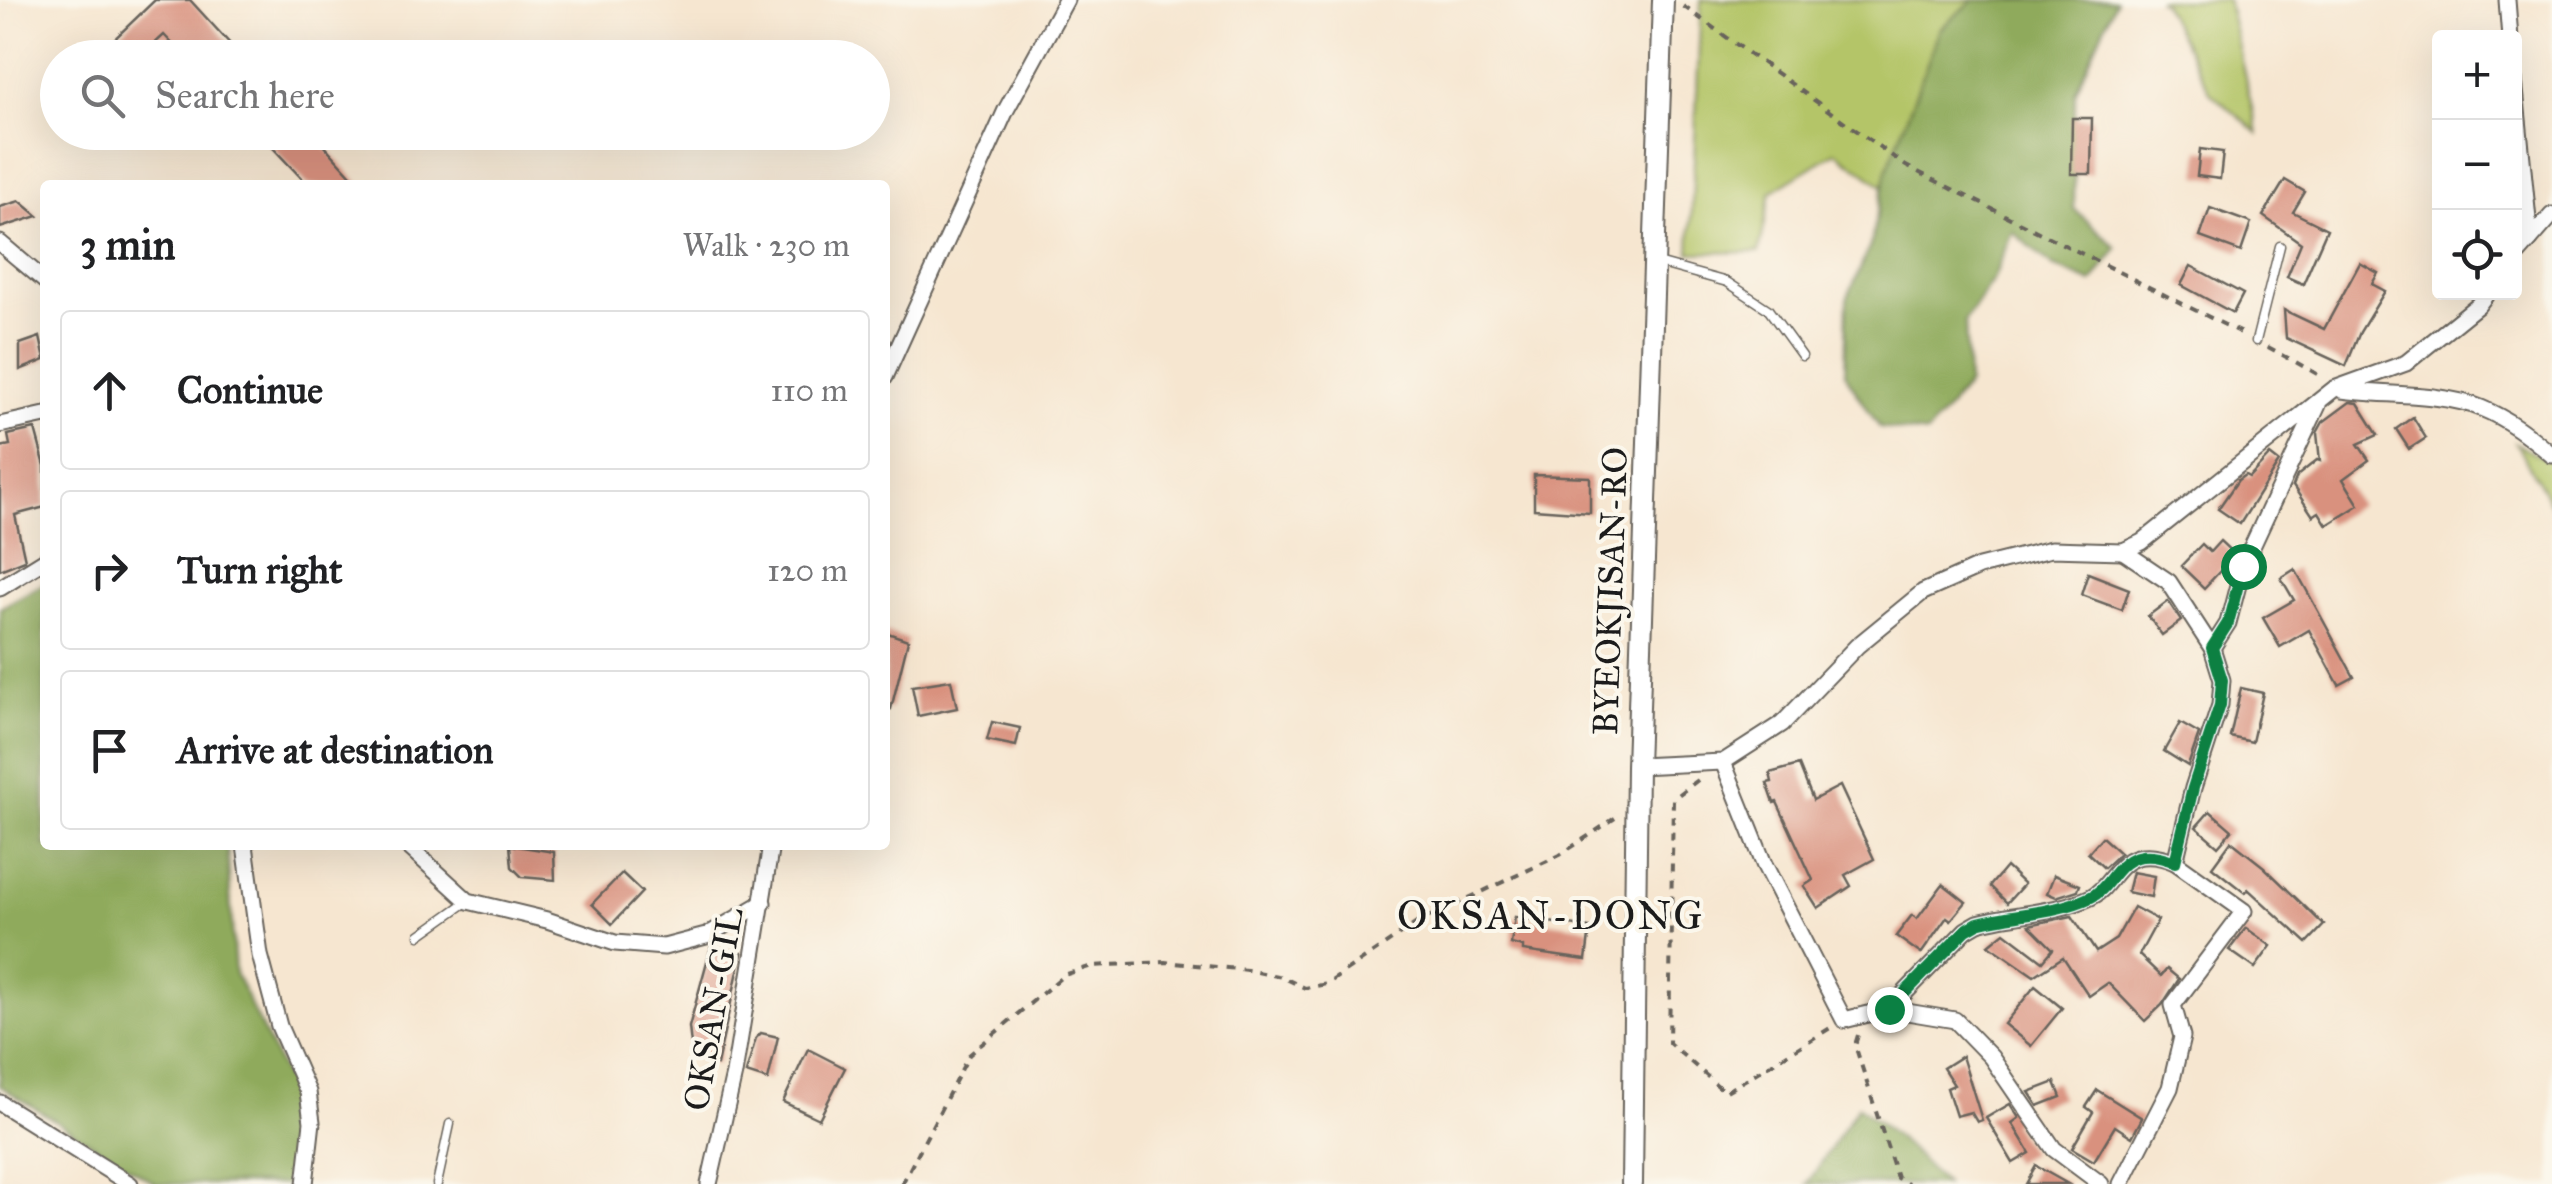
<!DOCTYPE html>
<html lang="en">
<head>
<meta charset="utf-8">
<style>
  :root { --surface:#fff; --page:#f6f6f6; --text:#202124; --muted:#757577; --line:#e0e0e0 }
  body { margin:0; font-family:"IM FELL Great Primer",serif; background:var(--page); color:var(--text) }
  .controls { position:absolute; right:30px; top:30px; display:grid; overflow:hidden; border-radius:10px; box-shadow:0 10px 40px #0002 }
  .controls button { width:90px; height:90px; display:grid; place-items:center; padding:0; border:0; border-bottom:2px solid var(--line); background:var(--surface); color:var(--text); font:50px sans-serif }
  .stop { position:absolute; width:30px; height:30px; margin:-22px; border:8px solid #0b8043; border-radius:50%; background:#fff }
  .stop.end { background:#0b8043; border-color:#fff; box-shadow:0 2px 10px #0008 }
  .list { margin:0; padding:0; list-style:none }
  h2 { display:flex; justify-content:space-between; align-items:center; height:130px; margin:0; padding:0 40px; font-size:42px }
  h2 small { font-size:32px; font-weight:400; color:var(--muted) }
  .list li { display:grid; grid-template-columns:65px 1fr auto; gap:30px; align-items:center; box-sizing:border-box; height:160px; margin:0 20px 20px; padding:0 20px; border:2px solid var(--line); border-radius:10px }
  .list b { display:block; font-size:38px; white-space:nowrap }
  .list em { font-size:32px; font-style:normal; color:var(--muted) }
  .icon { flex:none; width:55px; height:55px; fill:none; stroke:currentColor; stroke-width:2; stroke-linecap:round; stroke-linejoin:round }
  .map { position:relative; flex:none; width:2552px; height:1184px; overflow:hidden }
  .search { position:absolute; background:var(--surface); box-shadow:0 10px 40px #0002; left:40px; top:40px; width:850px; height:110px; display:flex; align-items:center; gap:25px; box-sizing:border-box; padding:0 35px; border-radius:55px; color:var(--muted); font-size:38px }
  .panel { position:absolute; background:var(--surface); box-shadow:0 10px 40px #0002; left:40px; top:180px; width:850px; height:670px; border-radius:10px }
  .map>svg:first-child { display:block }
  .green { fill:#b4c568; stroke:#687042; stroke-width:2.5 }
  .forest { fill:#8faa5c; stroke:#56633c; stroke-width:2.5 }
  .building { fill:#d9917e }
  .lines { fill:none; stroke-linecap:round; stroke-linejoin:round }
  .service-casing { stroke:#68635b; stroke-width:11 }
  .minor-casing { stroke:#68635b; stroke-width:19 }
  .tertiary-casing { stroke:#68635b; stroke-width:24 }
  .path { stroke:#68635b; stroke-width:4; stroke-dasharray:8 8; stroke-linecap:butt }
  .service { stroke:#fff; stroke-width:8 }
  .minor { stroke:#fff; stroke-width:15 }
  .tertiary { stroke:#fff; stroke-width:20 }
  .route { stroke:#0b8043; stroke-width:12 }
  .labels { text-anchor:middle; stroke-width:8; stroke-linejoin:round; paint-order:stroke }
  .street-label { font-size:35px; fill:#1c1c1c; stroke:#fbf7ec }
  .quarter-label { font-size:40px; letter-spacing:2.5px; fill:#1c1c1c; stroke:#fbf7ec }
</style>
</head>
<body>
<div class="map">
<svg width="2552" height="1184" viewBox="0 0 2552 1184">
  <rect width="100%" height="100%" fill="#fbf7ec"/>
  <filter id="ink" filterUnits="userSpaceOnUse"><feTurbulence type="fractalNoise" baseFrequency=".01" numOctaves="2"/><feDisplacementMap in="SourceGraphic" scale="20" xChannelSelector="R" yChannelSelector="G"/><feConvolveMatrix kernelMatrix="1 2 1 2 8 2 1 2 1" color-interpolation-filters="sRGB"/></filter>
  <filter id="wash" filterUnits="userSpaceOnUse"><feTurbulence type="fractalNoise" baseFrequency=".0048" numOctaves="4" result="noise"/><feDisplacementMap in="SourceGraphic" scale="40" xChannelSelector="R" yChannelSelector="G"/><feGaussianBlur stdDeviation="2.25" result="paint"/><feColorMatrix in="noise" values="0 0 0 0 0 0 0 0 0 0 0 0 0 0 0 0 0 1.4 0 .05"/><feComposite in="paint" operator="in"/></filter>
  <g filter="url(#wash)">
    <rect width="100%" height="100%" fill="#f6e6d0"/>
    <g class="green">
      <path d="M1701 0H1974L1940 29 1883 186 1836 152 1771 192 1759 252 1690 253Z"/>
      <path d="M2157 0H2227L2258 133 2211 93 2161 1Z"/>
      <path d="M2516 443 2552 463V506Z"/>
    </g>
    <g class="forest">
      <path d="M1974 0H2116L2075 93 2074 209 2117 248 2092 283 2052 266 2012 231 1994 278 1965 321 1968 384 1927 434 1880 428 1845 374 1847 299 1870 246 1887 170 1940 29Z"/>
      <path d="M45 583V845H227L235 973 294 1095 296 1153 289 1184H156L0 1086V608Z"/>
      <path d="M1858 1106 1906 1145 1945 1184H1807Z"/>
    </g>
    <g id="blocks">
      <g class="building">
        <path d="M155 0H190L243 58H186L164 35 139 58H115L105 48Z"/>
        <path d="M2072 118H2092L2091 174H2071Z"/>
        <path d="M258 132H312L360 185H308Z"/>
        <path d="M2200 149 2223 152 2220 179 2197 176Z"/>
        <path d="M2285 180 2305 192 2293 212 2327 229 2303 284 2287 277 2301 243 2263 216Z"/>
        <path d="M20 201 38 216 0 228V207Z"/>
        <path d="M2210 208 2251 223 2241 252 2200 237Z"/>
        <path d="M2360 263 2378 273 2372 284 2385 291 2360 332 2346 366 2286 338 2284 310 2324 329Z"/>
        <path d="M2191 266 2243 294 2233 313 2181 285Z"/>
        <path d="M40 337 45 360 20 370V344Z"/>
        <path d="M2350 402 2358 403 2378 435 2358 444 2369 460 2343 479 2359 505 2327 525 2319 512 2313 516 2293 486 2297 476 2317 460 2320 461 2317 433 2323 422Z"/>
        <path d="M2413 417 2426 438 2409 449 2396 429Z"/>
        <path d="M35 429 45 466V507L15 515 25 560 0 570V447L10 445 8 435Z"/>
        <path d="M2270 455 2279 462 2240 524 2218 509 2238 480 2245 475 2249 477Z"/>
        <path d="M1534 475 1590 477V513L1534 509Z"/>
        <path d="M2220 541 2235 555 2204 588 2181 566 2202 544 2210 552Z"/>
        <path d="M2295 569 2354 677 2339 685 2309 630 2280 647 2263 618 2294 600 2281 578Z"/>
        <path d="M2088 573 2129 589 2122 610 2081 595Z"/>
        <path d="M2168 601 2181 621 2162 635 2148 616Z"/>
        <path d="M885 632 908 640 891 709 885 708Z"/>
        <path d="M951 680 957 708 918 716 912 686Z"/>
        <path d="M2241 688 2263 693 2252 742 2230 737Z"/>
        <path d="M992 722 1020 728 1016 746 987 740Z"/>
        <path d="M2180 723 2199 734 2188 766 2164 751Z"/>
        <path d="M1799 765 1813 800 1840 786 1874 859 1845 875 1851 886 1818 908 1804 886 1813 880 1777 802 1774 803 1767 783 1772 782 1770 773Z"/>
        <path d="M2210 811 2232 830 2218 846 2196 827Z"/>
        <path d="M2102 837 2120 853 2104 868 2088 853Z"/>
        <path d="M2231 841 2264 867 2324 925 2307 943 2248 889 2245 893 2212 867Z"/>
        <path d="M510 845 554 852 555 880 522 877 512 867Z"/>
        <path d="M2006 867 2024 884 2007 903 1990 886Z"/>
        <path d="M2132 872 2154 876 2151 897 2127 892Z"/>
        <path d="M622 873 642 892 612 924 592 904Z"/>
        <path d="M2054 875 2080 885 2078 890 2056 897 2047 893Z"/>
        <path d="M1943 884 1966 902 1951 920 1947 917 1921 954 1896 936 1912 915 1917 919Z"/>
        <path d="M2134 907 2158 920 2139 955 2161 976 2167 969 2179 979 2162 1005 2145 1021 2108 983 2089 996 2063 957 2034 976 1989 945 2005 932 2043 961 2053 949 2029 925 2072 916 2096 952 2116 939Z"/>
        <path d="M1515 917 1590 928 1586 960 1523 951V947L1511 944Z"/>
        <path d="M2246 928 2271 946 2255 968 2229 950Z"/>
        <path d="M711 947 742 953 717 1065 692 1054 689 1027Z"/>
        <path d="M2035 986 2062 1008 2031 1046 2004 1024Z"/>
        <path d="M761 1033 778 1037 768 1080 746 1073 756 1038Z"/>
        <path d="M808 1049 845 1068 819 1119 783 1102Z"/>
        <path d="M1962 1056 1982 1120 1977 1122 1971 1112 1956 1116 1947 1088 1954 1085 1943 1068Z"/>
        <path d="M2055 1082 2061 1097 2038 1106 2029 1092Z"/>
        <path d="M2097 1090 2142 1118 2132 1137 2115 1126 2094 1161 2072 1148 2093 1112 2086 1107Z"/>
        <path d="M2010 1104 2019 1118 2012 1123 2030 1153 2013 1163 1986 1118Z"/>
        <path d="M2036 1166 2068 1184H2026Z"/>
      </g>
    </g>
  </g>
  <g filter="url(#ink)">
    <use href="#blocks" fill-opacity="0" stroke="#68635b" stroke-width="2.5"/>
    <g class="lines">
      <defs>
        <g id="service">
          <path d="M1658 263 1727 282 1768 309 1802 356"/>
          <path d="M2256 341 2280 246"/>
          <path d="M420 935 468 901"/>
          <path d="M437 1184 450 1124"/>
        </g>
        <g id="minor">
          <path d="M2507 0 2510 38"/>
          <path d="M2514 79 2530 240"/>
          <path d="M0 243 45 281"/>
          <path d="M2514 258 2552 215"/>
          <path d="M885 377 1006 110 1066 0"/>
          <path d="M2342 390C2384 396 2442 392 2481 408 2508 419 2530 436 2552 455"/>
          <path d="M0 425 45 415"/>
          <path d="M0 588 45 560"/>
          <path d="M2212 648 2228 623 2243 566 2318 405"/>
          <path d="M1723 762 1764 864 1844 1020 1889 1009 1955 1020 1991 1057 2054 1149 2101 1184"/>
          <path d="M1637 766 1723 762 1782 724 1857 646 1923 592 1979 567 2051 549 2123 551 2142 542 2334 389 2406 363 2478 305 2488 292"/>
          <path d="M245 845 260 955 279 1026 308 1092 312 1122 305 1184"/>
          <path d="M407 845 468 901 547 920 615 943 664 947 706 936 763 903"/>
          <path d="M1889 1009 1966 930 1978 923C2015 913 2057 913 2091 897 2109 889 2115 863 2137 857 2150 854 2163 857 2175 862"/>
          <path d="M0 1103 130 1184"/>
          <path d="M709 1184 734 1074 771 845"/>
          <path d="M2121 1184 2170 1088 2182 1037 2173 1005 2244 911 2175 862 2193 788 2220 705 2222 680 2212 648 2169 582 2123 551"/>
        </g>
        <path id="tertiary" d="M1632 1184 1637 766 1663 0"/>
      </defs>
      <use href="#service" class="service-casing"/>
      <use href="#minor" class="minor-casing"/>
      <use href="#tertiary" class="tertiary-casing"/>
      <g class="path">
        <path d="M1683 6 1906 166 2247 336"/>
        <path d="M2268 347 2321 376"/>
        <path d="M1698 780 1673 799 1669 1043 1725 1092 1832 1027"/>
        <path d="M1858 1035 1855 1045 1897 1178 1908 1184"/>
        <path d="M902 1184 969 1055 1064 975 1092 966 1165 962 1247 970 1282 977 1305 988 1327 984 1418 922 1560 855 1615 818"/>
      </g>
      <use href="#service" class="service"/>
      <use href="#minor" class="minor"/>
      <use href="#tertiary" class="tertiary"/>
    </g>
  </g>
  <g class="lines" filter="url(#ink)">
    <path class="route" d="M1889 1009 1966 930 1978 923C2015 913 2057 913 2091 897 2109 889 2115 863 2137 857 2150 854 2163 857 2175 862L2193 788 2220 705 2222 680 2212 648 2228 623 2243 566"/>
  </g>
  <g class="labels">
    <g class="street-label">
      <text transform="translate(1610 591) rotate(-88)" y="12">BYEOKJISAN-RO</text>
      <text transform="translate(713 1009) rotate(-80)" y="12">OKSAN-GIL</text>
    </g>
    <g class="quarter-label">
      <text x="1551" y="929">OKSAN-DONG</text>
    </g>
  </g>
</svg>
<div class="controls">
<button>+</button>
<button>−</button>
<button><svg class="icon" aria-label="locate" viewBox="0 0 24 24"><circle cx="12" cy="12" r="6"/><path d="M12 2v4M12 18v4M2 12h4M18 12h4"/></svg></button>
</div>
<div class="stop" style="left:2243px;top:566px"></div>
<div class="stop end" style="left:1889px;top:1009px"></div>
<div class="search"><svg class="icon" aria-label="search" viewBox="0 0 24 24"><circle cx="10" cy="10" r="6"/><path d="M15 15l6 6"/></svg>Search here</div>
<section class="panel">
<h2>3 min<small>Walk · 230 m</small></h2>
<ul class="list">
<li><svg class="icon" aria-label="ahead" viewBox="0 0 24 24"><path d="M12 20V5M6 11l6-6 6 6"/></svg><div><b>Continue</b></div><em>110 m</em></li>
<li><svg class="icon" aria-label="right" viewBox="0 0 24 24"><path d="M7 20v-9h11M14 6l5 5-5 5"/></svg><div><b>Turn right</b></div><em>120 m</em></li>
<li><svg class="icon" aria-label="arrive" viewBox="0 0 24 24"><path d="M6 21V4h12l-3 4 3 4H6"/></svg><div><b>Arrive at destination</b></div></li>
</ul>
</section>
</div>
</body>
</html>
